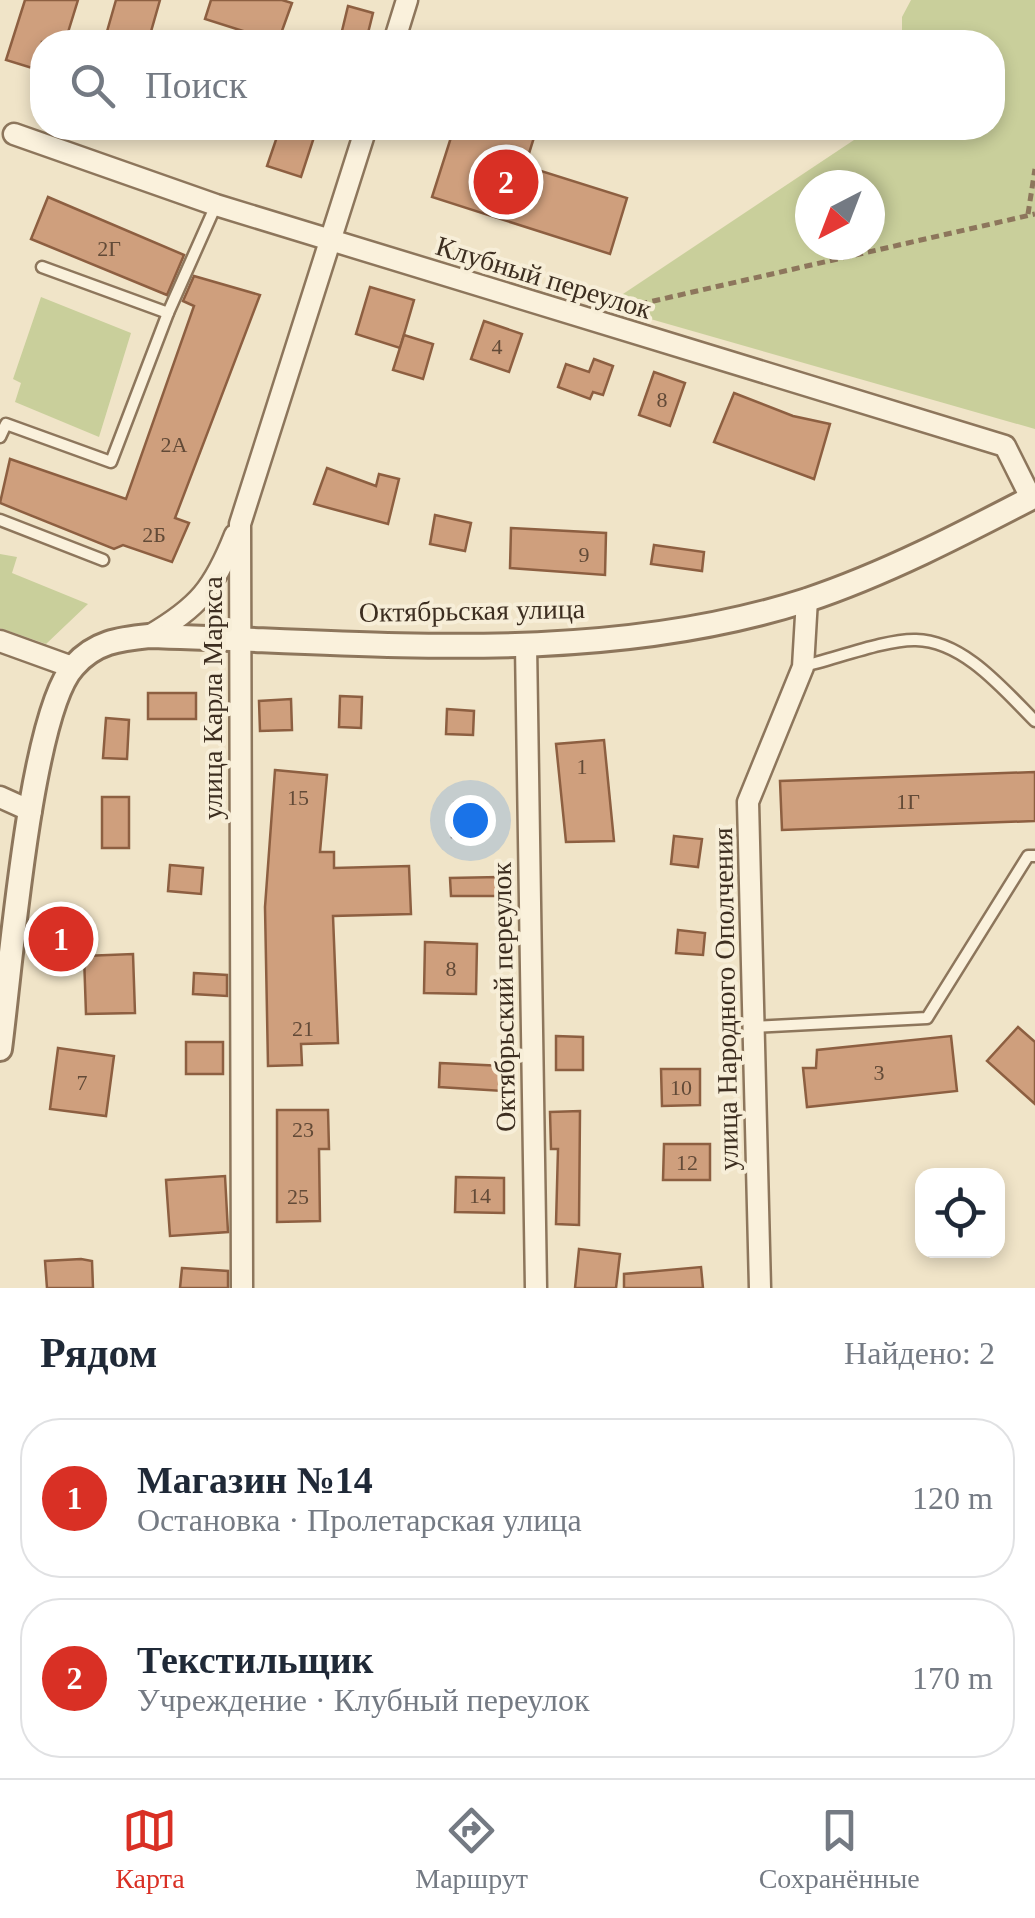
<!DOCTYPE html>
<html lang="ru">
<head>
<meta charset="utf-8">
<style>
  :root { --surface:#fff; --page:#f6f6f7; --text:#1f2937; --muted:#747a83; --line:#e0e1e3; --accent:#d93025 }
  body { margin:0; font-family:Georgia,serif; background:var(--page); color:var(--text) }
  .controls { position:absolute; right:30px; bottom:30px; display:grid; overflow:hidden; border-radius:20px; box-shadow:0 5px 15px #0003 }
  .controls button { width:90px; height:90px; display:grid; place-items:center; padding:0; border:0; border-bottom:2px solid var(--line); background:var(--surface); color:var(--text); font:50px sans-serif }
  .compass { position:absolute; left:795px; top:170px; width:90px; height:90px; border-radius:50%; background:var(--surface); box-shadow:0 5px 15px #0003; rotate:222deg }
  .you { position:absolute; left:470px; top:820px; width:35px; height:35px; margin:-25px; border:8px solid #fff; border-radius:50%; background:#1a73e8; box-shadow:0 0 0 15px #1a73e833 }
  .badge { display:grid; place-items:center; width:65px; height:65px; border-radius:50%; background:var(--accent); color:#fff; font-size:32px; font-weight:700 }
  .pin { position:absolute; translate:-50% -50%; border:5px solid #fff; box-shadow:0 2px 10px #0006 }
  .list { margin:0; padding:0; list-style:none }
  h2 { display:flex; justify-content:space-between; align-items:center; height:130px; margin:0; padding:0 40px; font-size:42px }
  h2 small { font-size:32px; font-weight:400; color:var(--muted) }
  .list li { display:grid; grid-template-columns:65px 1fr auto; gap:30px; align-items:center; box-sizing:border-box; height:160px; margin:0 20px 20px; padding:0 20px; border:2px solid var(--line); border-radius:40px }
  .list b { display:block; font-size:38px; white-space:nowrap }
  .list p { margin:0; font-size:32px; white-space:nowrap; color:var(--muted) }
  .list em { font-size:32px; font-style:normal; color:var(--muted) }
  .icon { flex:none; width:55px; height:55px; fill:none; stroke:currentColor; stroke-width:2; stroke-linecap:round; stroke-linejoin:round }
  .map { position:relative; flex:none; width:1035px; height:1288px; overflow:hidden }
  .search { position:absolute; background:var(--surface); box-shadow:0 5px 15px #0003; left:30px; right:30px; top:30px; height:110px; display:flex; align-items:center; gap:25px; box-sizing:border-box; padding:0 35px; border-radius:40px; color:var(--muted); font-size:38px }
  .sheet { height:490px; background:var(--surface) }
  nav { display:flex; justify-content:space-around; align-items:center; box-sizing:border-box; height:140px; border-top:2px solid var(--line); background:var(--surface); font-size:28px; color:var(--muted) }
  nav a { display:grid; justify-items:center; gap:5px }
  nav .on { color:var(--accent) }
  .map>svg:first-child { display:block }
  .green { fill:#c9cf9b; fill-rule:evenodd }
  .building { fill:#cf9f7d; stroke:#8d5f41; stroke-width:2.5 }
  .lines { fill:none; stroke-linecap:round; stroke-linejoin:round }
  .service-casing { stroke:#8d765c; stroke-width:15 }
  .minor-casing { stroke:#8d765c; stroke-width:25 }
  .tertiary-casing { stroke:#8d765c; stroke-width:28 }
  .path { stroke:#8d765c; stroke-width:5; stroke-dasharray:8 5; stroke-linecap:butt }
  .service { stroke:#faf1dc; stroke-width:10 }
  .minor { stroke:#faf1dc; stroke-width:20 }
  .tertiary { stroke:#faf1dc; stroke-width:22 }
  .labels { text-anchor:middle; stroke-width:8; stroke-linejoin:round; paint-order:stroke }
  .number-label { font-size:22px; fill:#624a37 }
  .street-label { font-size:28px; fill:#3d2e20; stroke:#f7eed8 }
</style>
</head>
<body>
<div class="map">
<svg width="1035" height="1288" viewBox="0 0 1035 1288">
  <rect width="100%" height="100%" fill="#f0e4c8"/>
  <g class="green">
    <path d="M911 0H1035V429L605 306 872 128H992V42H902V17ZM810 185H870V245H810Z"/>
    <path d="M41 297 131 333 99 437 15 402 21 383 13 379Z"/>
    <path d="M0 554 17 557 12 573 88 604 46 644 0 628Z"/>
  </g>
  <g class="building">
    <path d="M25 0H78L65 42H42V71L6 60Z"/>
    <path d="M116 0H160L148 42H104Z"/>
    <path d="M211 0H282L292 3 278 42 205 19Z"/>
    <path d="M348 6 373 13 366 41 341 35Z"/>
    <path d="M280 128H317L301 177 267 166Z"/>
    <path d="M454 128H537L525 166 627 198 610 254 432 197Z"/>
    <path d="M48 197 184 255 167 295 31 239Z"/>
    <path d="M194 276 260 295 175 518 189 523 172 562 123 545 114 549 0 503 10 459 126 499 194 306 183 301Z"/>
    <path d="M370 287 414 300 400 348 356 334Z"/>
    <path d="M484 321 522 334 509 372 471 359Z"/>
    <path d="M404 335 433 344 423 379 393 370Z"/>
    <path d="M594 359 613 366 603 395 593 392 590 399 558 387 566 364 589 372Z"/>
    <path d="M654 372 685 383 670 426 639 415Z"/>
    <path d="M734 393 793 416 830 424 814 479 714 442Z"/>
    <path d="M327 468 376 486 379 474 399 479 388 524 314 504Z"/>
    <path d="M435 515 471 523 465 551 430 544Z"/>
    <path d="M511 528 606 533 605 575 510 568Z"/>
    <path d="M654 545 704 552 702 571 651 564Z"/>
    <rect x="148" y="693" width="48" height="26"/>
    <path d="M340 696 362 697 361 728 339 727Z"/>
    <path d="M291 699 292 730 260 731 259 701Z"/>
    <path d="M447 709 474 711 473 735 446 734Z"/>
    <path d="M106 718 129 720 127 759 103 758Z"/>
    <path d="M604 740 614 841 566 842 556 744Z"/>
    <path d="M275 770 327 775 320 852H334V868L409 866 411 914 333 916 338 1043 301 1044 302 1065 268 1066 265 907Z"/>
    <path d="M1035 772V821L782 830 780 781Z"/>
    <rect x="102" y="797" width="27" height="51"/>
    <path d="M454 803 486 805 484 839 452 837Z"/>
    <path d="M674 836 702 839 698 867 671 864Z"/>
    <path d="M170 865 203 868 201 894 168 891Z"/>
    <path d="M499 877V896H451L450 878Z"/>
    <path d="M678 930 705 933 703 955 676 953Z"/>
    <path d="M425 942 477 944 476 994 424 993Z"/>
    <path d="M133 954 135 1013 86 1014 84 956Z"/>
    <path d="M194 973 227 975V996L193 994Z"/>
    <path d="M1018 1027 1035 1042V1104L987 1061Z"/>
    <path d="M556 1036 583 1037V1070H556Z"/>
    <path d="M951 1036 957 1091 807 1107 803 1068H816L817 1050Z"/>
    <rect x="186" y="1042" width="37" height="32"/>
    <path d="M58 1048 114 1056 106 1116 50 1109Z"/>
    <path d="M440 1063 504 1066 503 1091 439 1087Z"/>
    <path d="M661 1069H700V1105L662 1106Z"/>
    <path d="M277 1110H328L329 1149H319L320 1221 277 1222Z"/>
    <path d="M580 1111 579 1225 556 1224 558 1149H551L550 1112Z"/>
    <path d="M664 1144H710V1180H663Z"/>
    <path d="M225 1176 228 1232 170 1236 166 1180Z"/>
    <path d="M456 1177 504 1178V1213L455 1212Z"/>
    <path d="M579 1249 620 1254 616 1288H575Z"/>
    <path d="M81 1259 92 1261 93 1288H47L45 1261Z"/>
    <path d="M701 1267 703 1288H624V1274Z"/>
    <path d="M182 1268 228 1271V1288H180Z"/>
  </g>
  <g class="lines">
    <defs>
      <g id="service">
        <path d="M42 267 168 313"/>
        <path d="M0 437 6 424 111 462 168 313 216 205"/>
        <path d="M0 520 103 560"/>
        <path d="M804 666C835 659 886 639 916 640 964 641 1004 690 1035 721"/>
        <path d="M753 1027 927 1018 1028 856H1035"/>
      </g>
      <g id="minor">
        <path d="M394 42 407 0"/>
        <path d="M14 134 216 205 1005 446 1031 498"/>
        <path d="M149 636C199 607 214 588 235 535"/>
        <path d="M0 641 72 667"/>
        <path d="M526 645 536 1288"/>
        <path d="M0 797 31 811"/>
        <path d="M242 1288 240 524 366 128"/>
        <path d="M760 1288 748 802 803 667 807 599"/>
      </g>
      <path id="tertiary" d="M0 1049C10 975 30 713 74 666 95 642 119 639 149 636 366 642 596 668 807 600 885 574 962 534 1035 496"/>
    </defs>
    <use href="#service" class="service-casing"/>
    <use href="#minor" class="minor-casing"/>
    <use href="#tertiary" class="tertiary-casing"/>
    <g class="path">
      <path d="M1028 214 1035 169"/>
      <path d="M627 307 1035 214"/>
    </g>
    <use href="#service" class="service"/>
    <use href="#minor" class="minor"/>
    <use href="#tertiary" class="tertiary"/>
  </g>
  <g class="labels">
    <g class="number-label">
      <text x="109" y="256">2Г</text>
      <text x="497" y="354">4</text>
      <text x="662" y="407">8</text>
      <text x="174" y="452">2А</text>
      <text x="154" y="542">2Б</text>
      <text x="584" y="562">9</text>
      <text x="582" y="774">1</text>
      <text x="298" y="805">15</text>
      <text x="908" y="809">1Г</text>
      <text x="451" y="976">8</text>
      <text x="303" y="1036">21</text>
      <text x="879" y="1080">3</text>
      <text x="82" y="1090">7</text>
      <text x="681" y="1095">10</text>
      <text x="303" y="1137">23</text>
      <text x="687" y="1170">12</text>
      <text x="480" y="1203">14</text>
      <text x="298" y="1204">25</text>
    </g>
    <g class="street-label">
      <text transform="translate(544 277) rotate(17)" y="10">Клубный переулок</text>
      <text transform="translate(472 610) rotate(-1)" y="10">Октябрьская улица</text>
      <text transform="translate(212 698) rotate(-90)" y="10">улица Карла Маркса</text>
      <text transform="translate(503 997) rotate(-91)" y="10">Октябрьский переулок</text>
      <text transform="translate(725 999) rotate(-91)" y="10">улица Народного Ополчения</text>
    </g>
  </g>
</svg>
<div class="controls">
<button><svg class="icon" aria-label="locate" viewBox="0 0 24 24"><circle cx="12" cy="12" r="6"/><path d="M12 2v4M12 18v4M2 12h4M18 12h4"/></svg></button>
</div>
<svg class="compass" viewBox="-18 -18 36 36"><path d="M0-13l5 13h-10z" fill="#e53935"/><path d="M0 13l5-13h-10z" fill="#747a83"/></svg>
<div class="you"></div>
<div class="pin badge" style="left:61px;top:939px">1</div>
<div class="pin badge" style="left:506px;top:182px">2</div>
<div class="search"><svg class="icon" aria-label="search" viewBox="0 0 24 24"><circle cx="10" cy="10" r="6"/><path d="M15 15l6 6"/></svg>Поиск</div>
</div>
<section class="sheet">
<h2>Рядом<small>Найдено: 2</small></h2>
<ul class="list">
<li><span class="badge">1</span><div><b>Магазин №14</b><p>Остановка · Пролетарская улица</p></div><em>120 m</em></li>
<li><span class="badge">2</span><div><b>Текстильщик</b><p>Учреждение · Клубный переулок</p></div><em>170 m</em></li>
</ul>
</section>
<nav>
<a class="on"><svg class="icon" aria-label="map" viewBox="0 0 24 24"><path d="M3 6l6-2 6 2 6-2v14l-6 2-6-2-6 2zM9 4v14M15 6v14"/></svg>Карта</a>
<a><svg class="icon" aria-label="directions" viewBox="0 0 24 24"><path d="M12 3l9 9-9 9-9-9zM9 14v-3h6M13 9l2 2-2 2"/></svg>Маршрут</a>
<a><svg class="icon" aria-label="saved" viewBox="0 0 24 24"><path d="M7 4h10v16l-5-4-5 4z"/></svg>Сохранённые</a>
</nav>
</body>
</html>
